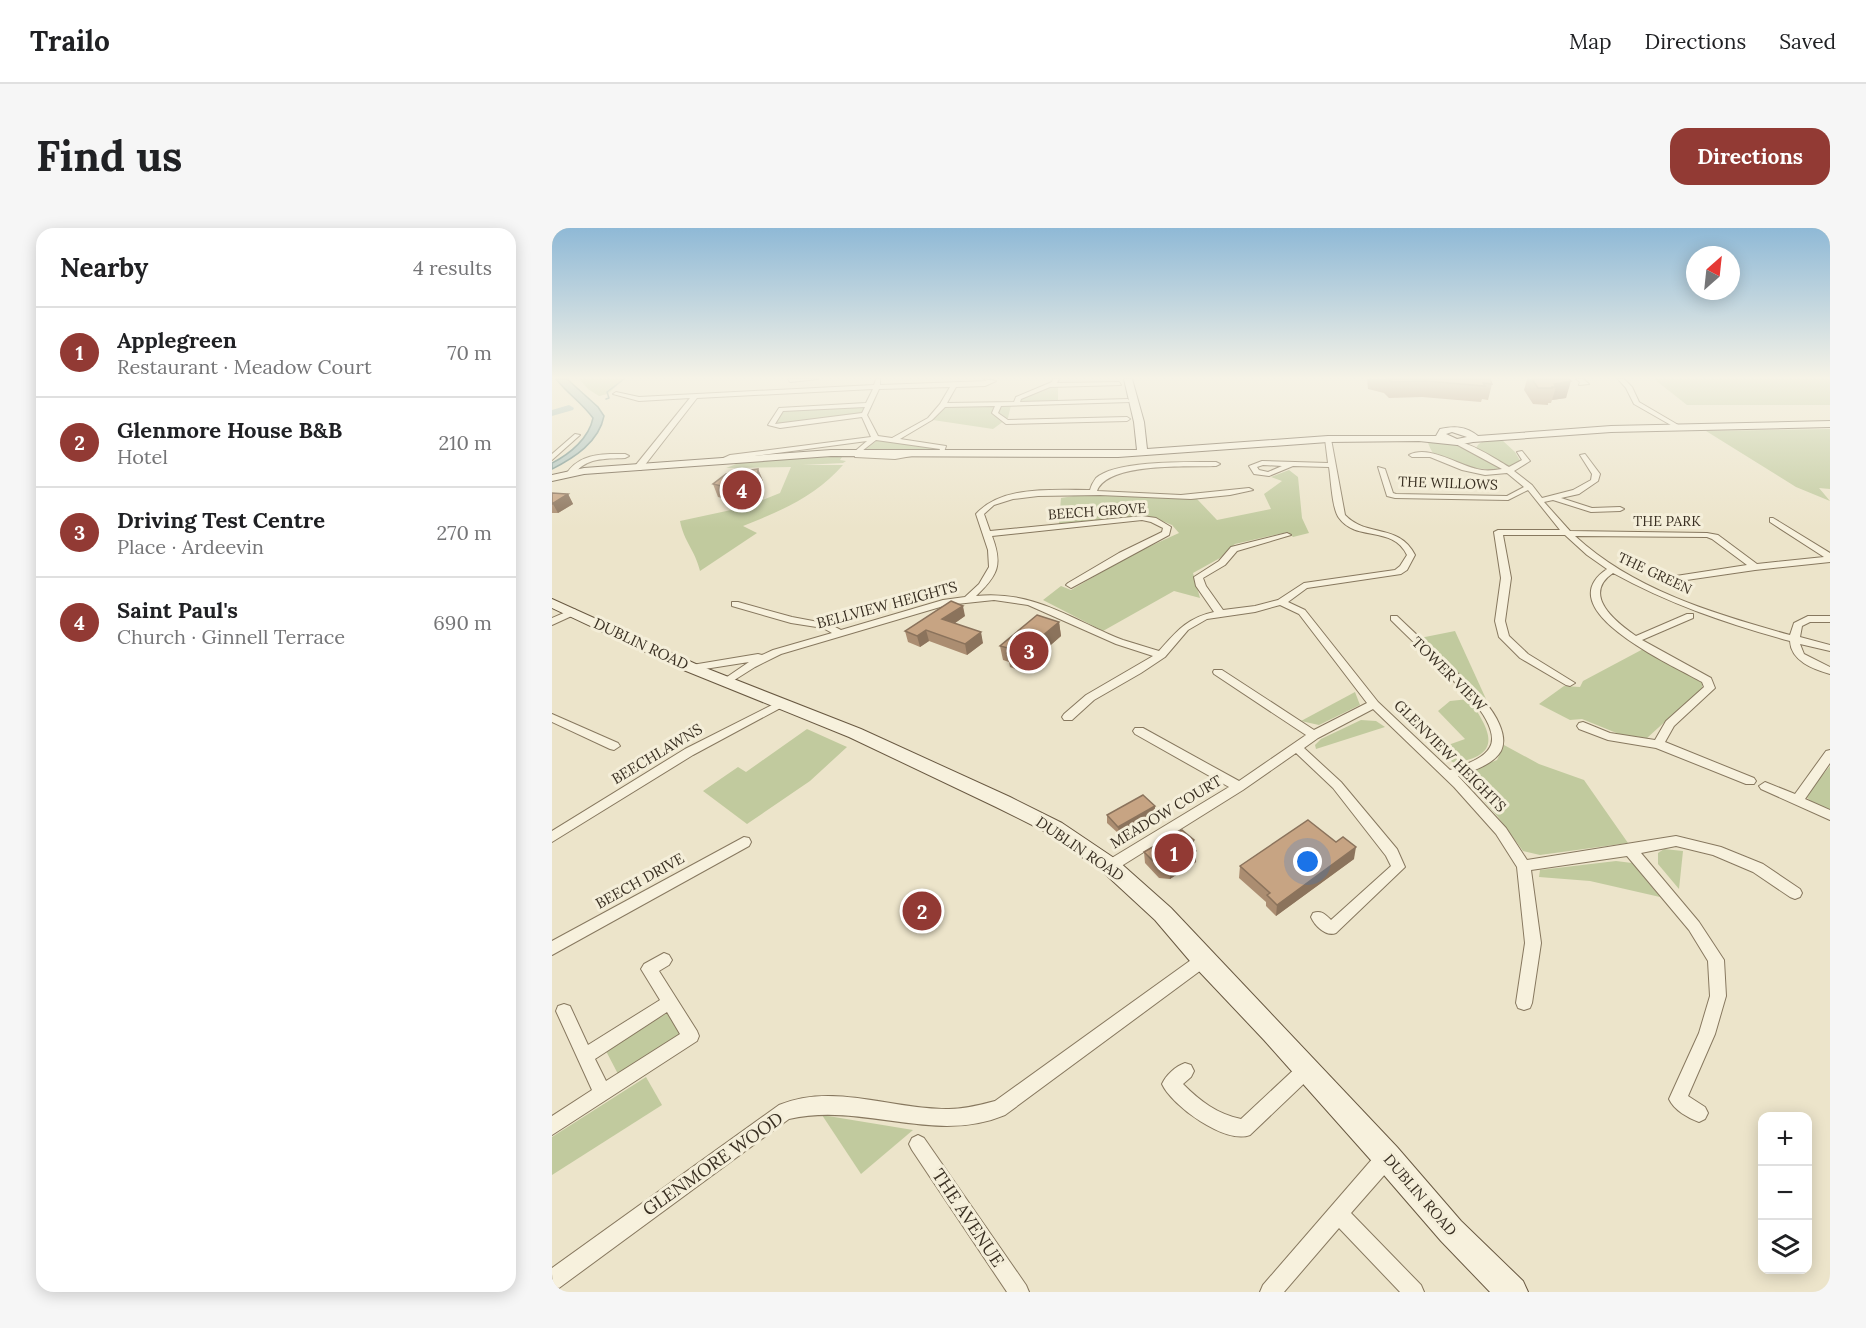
<!DOCTYPE html>
<html lang="en">
<head>
<meta charset="utf-8">
<style>
  :root { --surface:#fff; --page:#f6f6f6; --text:#202124; --muted:#757577; --line:#e0e0e0; --accent:#923a34 }
  body { margin:0; font-family:Lora,serif; background:var(--page); color:var(--text) }
  .controls { position:absolute; right:18px; bottom:18px; display:grid; overflow:hidden; border-radius:12px; box-shadow:0 3px 15px #0003 }
  .controls button { width:54px; height:54px; display:grid; place-items:center; padding:0; border:0; border-bottom:2px solid var(--line); background:var(--surface); color:var(--text); font:30px sans-serif }
  .compass { position:absolute; left:1134px; top:18px; width:54px; height:54px; border-radius:50%; background:var(--surface); box-shadow:0 3px 15px #0003; rotate:27deg }
  .you { position:absolute; left:756px; top:634px; width:21px; height:21px; margin:-15px; border:4px solid #fff; border-radius:50%; background:#1a73e8; box-shadow:0 0 0 9px #1a73e833 }
  .badge { display:grid; place-items:center; width:39px; height:39px; border-radius:50%; background:var(--accent); color:#fff; font-size:20px; font-weight:700 }
  .pin { position:absolute; translate:-50% -50%; border:3px solid #fff; box-shadow:0 2px 6px #0006 }
  .list { margin:0; padding:0; list-style:none }
  h2 { display:flex; justify-content:space-between; align-items:center; height:78px; margin:0; padding:0 24px; font-size:26px }
  h2 small { font-size:20px; font-weight:400; color:var(--muted) }
  .list li { display:grid; grid-template-columns:39px 1fr auto; gap:18px; align-items:center; box-sizing:border-box; height:90px; padding:0 24px; border-top:2px solid var(--line) }
  .list b { display:block; font-size:22px; white-space:nowrap }
  .list p { margin:0; font-size:20px; white-space:nowrap; color:var(--muted) }
  .list em { font-size:20px; font-style:normal; color:var(--muted) }
  .icon { flex:none; width:33px; height:33px; fill:none; stroke:currentColor; stroke-width:2; stroke-linecap:round; stroke-linejoin:round }
  .map { position:relative; flex:none; width:1278px; height:1064px; overflow:hidden; border-radius:18px }
  header { display:flex; align-items:center; gap:36px; box-sizing:border-box; height:84px; padding:0 30px; background:var(--surface); border-bottom:2px solid var(--line) }
  header strong { font-size:28px }
  nav { display:flex; gap:33px; margin-inline-start:auto; font-size:21px }
  .intro { display:flex; align-items:center; justify-content:space-between; box-sizing:border-box; height:144px; padding:0 36px }
  h1 { margin:0; font-size:42px }
  .button { padding:15px 27px; border-radius:18px; background:var(--accent); color:#fff; font-size:21px; font-weight:700 }
  main { display:flex; gap:36px; padding:0 36px }
  aside { flex:1; background:var(--surface); border-radius:18px; box-shadow:0 3px 15px #0003 }
  .map>svg:first-child { display:block }
  .green { fill:#c1ca9e }
  .water { fill:#aac1bc; stroke:#718f8a; stroke-width:1.5 }
  .lines { fill:none; stroke-linecap:round; stroke-linejoin:round }
  .stream { stroke:#718f8a; stroke-width:1.5 }
  .river { fill:#aac1bc; fill-rule:evenodd }
  .street-casing { stroke:#87785f; stroke-width:2 }
  .secondary-casing { stroke:#695942; stroke-width:2 }
  .street { fill:#f7f1dd; fill-rule:evenodd }
  .secondary { fill:#f7f1dd; fill-rule:evenodd }
  .wall { fill:#ab8d71 }
  .shaded-wall { fill:#8b735c }
  .building { fill:#c7a483; stroke:#8b735c; stroke-width:1.5 }
  .labels { text-anchor:middle; stroke-width:6; stroke-linejoin:round; paint-order:stroke }
  .far-street-label { font-size:14px; fill:#392f22; stroke:#f4eed9 }
  .street-label { font-size:15px; fill:#392f22; stroke:#f4eed9 }
  .near-street-label { font-size:18px; fill:#392f22; stroke:#f4eed9 }
</style>
</head>
<body>
<header>
<strong>Trailo</strong>
<nav><a>Map</a><a>Directions</a><a>Saved</a></nav>
</header>
<div class="intro"><h1>Find us</h1><a class="button">Directions</a></div>
<main>
<aside>
<h2>Nearby<small>4 results</small></h2>
<ul class="list">
<li><span class="badge">1</span><div><b>Applegreen</b><p>Restaurant · Meadow Court</p></div><em>70 m</em></li>
<li><span class="badge">2</span><div><b>Glenmore House B&amp;B</b><p>Hotel</p></div><em>210 m</em></li>
<li><span class="badge">3</span><div><b>Driving Test Centre</b><p>Place · Ardeevin</p></div><em>270 m</em></li>
<li><span class="badge">4</span><div><b>Saint Paul's</b><p>Church · Ginnell Terrace</p></div><em>690 m</em></li>
</ul>
</aside>
<div class="map">
<svg width="1278" height="1064" viewBox="0 0 1278 1064">
  <rect width="100%" height="100%" fill="#ece4ca"/>
  <g class="green">
    <path d="M27 151H72L56 166 47 168 36 161Z"/>
    <path d="M1102 151H1278V177H1135Z"/>
    <path d="M499 158 506 159V173L468 175 469 170Z"/>
    <path d="M459 177 456 190 441 201 381 192 393 179Z"/>
    <path d="M312 179 310 186 223 196 229 183 236 181Z"/>
    <path d="M1278 201V261L1267 260 1278 273 1244 259 1154 203Z"/>
    <path d="M327 211 387 220V222L329 223 314 221Z"/>
    <path d="M950 212 963 224 969 234C950 247 900 241 882 226 879 223 877 217 875 213L906 217 923 224C926 210 937 213 950 212Z"/>
    <path d="M274 228 290 229 288 232 294 233 291 235 250 237H291C264 268 229 283 191 298L205 305 148 343C143 322 132 314 128 293L193 279 228 265 239 239 174 240 187 235Z"/>
    <path d="M737 242 746 249 750 290 757 305 741 309 736 304 683 316 668 330 641 345 648 370 622 363 551 403 491 372 509 358 519 362 581 326 627 305 620 297 603 290 507 296 509 270 541 265 645 271 665 292 719 281 712 266 730 253 719 249Z"/>
    <path d="M903 403 934 471 868 410Z"/>
    <path d="M1093 420 1151 454 1150 460 1095 510 1067 506 1030 491 1018 492 987 476 1012 458 1028 459 1031 453Z"/>
    <path d="M803 464 808 477 767 497 749 493Z"/>
    <path d="M917 471C939 504 952 527 902 535L882 522 913 511 886 483 898 473Z"/>
    <path d="M809 492 824 493 833 499 764 521 763 517 769 511Z"/>
    <path d="M255 501 295 519 258 553 195 596 151 563 186 539 194 544Z"/>
    <path d="M952 517 987 536 1032 552 1076 615 988 627 971 623 946 589 908 546 945 532Z"/>
    <path d="M1278 538V582L1260 574 1253 568Z"/>
    <path d="M1112 621 1131 623 1127 661 1106 636V625Z"/>
    <path d="M1064 633 1080 635 1108 669 1038 653 987 649 988 642Z"/>
    <path d="M117 784 129 805 66 846 54 823Z"/>
    <path d="M94 849 110 877 0 947V909Z"/>
    <path d="M270 887 361 902 309 946Z"/>
  </g>
  <path class="water" d="M4 151H15L46 179 52 188C47 214 22 230 0 241V235C18 226 37 210 41 190 30 175 16 166 4 151Z"/>
  <g class="lines">
    <path class="stream" d="M54 171 57 170 55 164 72 151"/>
    <path class="river" d="M17 177 22 180 21 182 0 188V182Z"/>
    <defs>
      <g id="street">
        <path d="M236 151H266L238 154Z"/>
        <path d="M324 151H328V157L435 153 432 151 444 153 433 158 404 159 395 175 462 174 464 169 500 154 501 151H507L505 155 567 154 569 157 498 159 469 171 468 174 576 171 578 174 449 178 446 185 456 192 575 189 578 191 575 193 454 196 440 185 443 178 393 179 380 192 348 211 394 218 391 227 386 226 388 221 324 212 310 223 311 226 343 227 368 224 371 226 343 231 303 229 302 224 315 213 180 231 170 236H167V232L178 227 319 209 310 189 228 200 216 197 227 180 314 175 321 161 145 170 89 242H83V238L138 170 87 173 61 166 64 164 87 169 322 157ZM398 159 388 176 376 190 340 210 326 208 315 187 327 161ZM313 179 310 185 223 196 231 183Z"/>
        <path d="M1024 151H1031L1037 156 1027 157 1028 154Z"/>
        <path d="M1066 151H1072L1080 159 1087 174 1128 198V200H1124L1082 176 1074 160Z"/>
        <path d="M23 206 28 207 0 232V226Z"/>
        <path d="M776 209 779 211 793 287C815 310 847 295 863 327L855 342 849 346 755 360 736 374 753 382 826 474 898 542C911 537 931 532 938 519 945 507 932 486 924 477 898 447 867 420 839 392V388H845C874 416 906 443 932 473 942 484 957 507 949 523 941 537 920 543 906 548L954 600 975 632 1124 608 1169 619 1211 636 1248 661 1250 665 1248 669 1243 671 1238 669 1201 644 1161 627 1124 618 1089 625 1147 694 1172 732 1174 768 1163 806 1136 868 1153 879 1156 885 1153 891 1147 894C1136 890 1122 882 1117 871L1147 805 1158 768 1156 733 1137 702 1075 628 979 642 989 715 980 775 978 780 972 782 966 780 964 775 973 715 965 639 944 606 902 559 821 481 766 510 752 520 789 554 845 621 853 639 784 705C774 709 763 698 759 689L761 685C769 682 773 686 779 692L839 638 834 628 781 560 744 525 691 562 563 642 558 643 553 642 551 638 553 634 677 559 583 506 581 503 583 500H591L687 553 754 507 662 446 661 444 662 442H670L762 502 815 475 747 386 728 377 703 384 655 391 636 402 613 429 589 445 542 472 520 492H512L510 489 512 486 534 467 601 428 564 416 476 377 442 372 395 377 229 426 203 439 176 456 171 453 172 451 197 434 140 443 135 440 140 437 206 426 210 427 221 422 280 405 271 400 239 395 180 378V374H186L240 389 277 396 289 402 391 372 413 369 427 356 437 339 436 322 424 286C450 257 502 262 538 262 539 258 541 254 544 250 564 232 637 234 664 234L668 236 664 238C638 239 555 234 545 263L629 267 697 260 701 262 678 267 639 271 548 267 486 268 461 271 442 277 432 286 438 303 590 288 604 290 619 299 617 307 519 360 514 357 516 355 567 325 606 306 610 304 611 300 599 294 590 292 440 308C451 337 446 347 424 368 482 362 520 392 571 412 583 416 595 419 607 423 625 403 635 390 662 384L644 358 642 349 667 333 679 319 735 305 739 307 685 323 673 337 651 350 654 358 671 382 703 378 726 372 752 355 843 342 848 338 855 327C841 297 804 314 787 290 780 281 779 251 777 239L741 238 717 248 702 246 697 238 710 233 776 235 773 211ZM711 237 730 238 716 244 707 242 705 239Z"/>
        <path d="M902 213C916 213 944 231 957 239L970 232 965 224 970 223 978 233 962 243 980 257 990 270 1021 262 1039 252 1040 246 1028 227 1033 226 1048 246 1046 253 1027 266 1009 270 1040 280 1068 279 1072 281 1068 283 1039 284 1001 272 992 274 1018 303 1155 305 1166 307 1205 336 1272 329 1218 294V290H1221L1278 325V334L1203 342 1114 355 1109 352 1111 350 1195 337 1160 311 1155 309 1023 308C1081 362 1163 386 1238 407L1242 395 1256 388H1278V394H1258L1250 398 1248 409 1278 417V423L1248 416 1252 426 1278 439V446C1261 441 1239 433 1238 413 1176 396 1117 376 1061 345 1029 367 1064 394 1084 408L1135 386H1141V390L1090 412 1159 450 1163 460 1122 498 1113 514 1202 550 1204 553 1202 556H1194L1104 520 1056 512 1027 501 1025 498 1027 495 1031 494 1058 505 1103 512 1114 493 1152 459 1150 454C1123 438 994 382 1055 341L1035 327 1013 307H951L959 350 953 393 957 408 976 426 1023 455 1018 458 1014 457 968 430 947 409 943 393 949 350 942 304 946 302H1008L976 262 956 272 843 270 835 268 826 239 833 241 841 265 844 266 955 268 972 259 955 245 933 247 910 242 878 229H860L857 227C878 216 908 239 930 242 937 243 943 242 950 241L902 215Z"/>
        <path d="M58 226H73L77 228 73 230C53 231 33 229 21 248L14 246C25 230 39 227 58 226Z"/>
        <path d="M21 381 24 382V386L0 397V390Z"/>
        <path d="M230 472 236 475 234 477 141 527 0 614V603L133 521Z"/>
        <path d="M0 486 66 515 68 518 62 522 58 521 0 494Z"/>
        <path d="M1278 522V535L1253 571 1278 582V592L1209 561 1207 558 1213 554 1243 566 1274 523Z"/>
        <path d="M192 609 197 610 199 614 197 618 0 727V713Z"/>
        <path d="M112 725 117 727 120 732 117 737 107 743 145 803 147 808 145 813 0 907V888L40 862 4 783 6 778 12 776 18 778 36 817 108 772 89 741 92 736ZM115 784 128 806 54 853 43 831Z"/>
        <path d="M651 725 656 727 659 732 656 737 453 887C382 917 311 874 237 891L7 1060 0 1063V1040L227 877C282 854 341 882 397 881 413 881 428 877 443 873L646 727Z"/>
        <path d="M755 833 761 835 764 841 761 847 698 907C674 917 620 878 610 856 614 847 624 838 633 835L639 837 642 843 639 849 631 856C648 873 665 886 689 891L749 835Z"/>
        <path d="M366 907 372 910 474 1057 477 1064H455L360 922 357 916 360 910Z"/>
        <path d="M835 920 842 922 844 929 842 936 799 985 869 1057 872 1064H848L787 1000 732 1064H708L711 1057 828 922Z"/>
      </g>
      <g id="secondary">
        <path d="M572 151H580L592 194 595 221 776 208H884L888 201C902 198 914 198 926 208L1059 198 1278 193V199L1059 204 921 214 905 217 867 213 776 214 566 229 279 228 32 246 0 253V247L32 240 279 222H585L582 194ZM900 204 915 209 905 211 894 206Z"/>
        <path d="M0 371 146 437 309 501 458 569 510 595 565 632 619 680 845 919 909 993 971 1053 976 1064H938L889 1013 825 939 712 812 643 739 603 692 551 644 496 605 444 579 297 509 134 443 0 380Z"/>
      </g>
    </defs>
    <use href="#street" class="street-casing"/>
    <use href="#secondary" class="secondary-casing"/>
    <use href="#street" class="street"/>
    <use href="#secondary" class="secondary"/>
  </g>
  <g class="wall">
    <path d="M815 151H938L940 156 936 172 930 171 929 174 870 169 837 170 832 165 816 161Z"/>
    <path d="M975 151H1017L1014 170 1000 172 999 175H996V177L981 176 972 162Z"/>
    <path d="M206 241 211 253 210 264 178 272 166 269 161 256Z"/>
    <path d="M0 265 16 266 21 276 6 285H0Z"/>
    <path d="M413 388 403 395 431 415 415 427 377 413 368 419 356 414 353 403Z"/>
    <path d="M507 394 509 408 469 443 458 439 457 434 451 432 448 418Z"/>
    <path d="M603 578V586L567 606 555 595V587Z"/>
    <path d="M642 612V621L644 634 618 651 607 650 593 635 592 624Z"/>
    <path d="M802 631 724 688 714 678V674L687 650 688 638Z"/>
  </g>
  <g class="shaded-wall">
    <path d="M1019 153 1014 170 1000 172 1004 159 1002 156Z"/>
    <path d="M206 241 211 253 210 264 178 272 173 259Z"/>
    <path d="M16 266 21 276 6 285 1 276Z"/>
    <path d="M411 378 413 388 393 402 390 391Z"/>
    <path d="M507 394 509 408 469 443 466 428Z"/>
    <path d="M374 402 377 413 368 419 365 408Z"/>
    <path d="M429 404 431 415 415 427 413 416Z"/>
    <path d="M603 578V586L567 606 566 599Z"/>
    <path d="M642 612V623L636 616Z"/>
    <path d="M804 619 802 631 724 688 725 677Z"/>
    <path d="M644 623V634L618 651 617 640Z"/>
  </g>
  <g class="building">
    <path d="M837 151H938L940 156 931 155 933 158 874 153 840 154Z"/>
    <path d="M980 151H1017L1019 153 1002 156 1004 159H999L1001 160H986Z"/>
    <path d="M206 241 205 251 173 259 161 256 174 246Z"/>
    <path d="M0 265 16 266 0 276Z"/>
    <path d="M399 373 411 378 390 391 429 404 413 416 374 402 365 408 353 403Z"/>
    <path d="M485 387 507 394 466 428 455 425 460 421 448 418Z"/>
    <path d="M591 567 603 578 566 599 555 587Z"/>
    <path d="M756 592 784 614 791 609 804 619 725 677 715 667 718 665 688 638Z"/>
    <path d="M630 602 642 612 636 616 644 623 617 640 607 639 592 624Z"/>
  </g>
  <linearGradient id="sky" x2="0" y2="1"><stop stop-color="#8fb9d6"/><stop offset="0.5" stop-color="#f6f3e7"/><stop offset="1" stop-color="#f6f3e7" stop-opacity="0"/></linearGradient>
  <rect width="1278" height="300" fill="url(#sky)"/>
  <g class="labels">
    <g class="far-street-label">
      <text transform="translate(896 255) rotate(2)" y="5">THE WILLOWS</text>
      <text transform="translate(545 283) rotate(-4)" y="5">BEECH GROVE</text>
      <text x="1115" y="298">THE PARK</text>
      <text transform="translate(1103 345) rotate(25)" y="5">THE GREEN</text>
    </g>
    <g class="street-label">
      <text transform="translate(335 377) rotate(-15)" y="5">BELLVIEW HEIGHTS</text>
      <text transform="translate(89 416) rotate(25)" y="5">DUBLIN ROAD</text>
      <text transform="translate(897 446) rotate(45)" y="5">TOWER VIEW</text>
      <text transform="translate(105 526) rotate(-31)" y="5">BEECHLAWNS</text>
      <text transform="translate(898 528) rotate(45)" y="5">GLENVIEW HEIGHTS</text>
      <text transform="translate(614 584) rotate(-31)" y="5">MEADOW COURT</text>
      <text transform="translate(528 621) rotate(34)" y="5">DUBLIN ROAD</text>
      <text transform="translate(88 653) rotate(-29)" y="5">BEECH DRIVE</text>
      <text transform="translate(868 967) rotate(49)" y="5">DUBLIN ROAD</text>
    </g>
    <g class="near-street-label">
      <text transform="translate(161 936) rotate(-35)" y="6">GLENMORE WOOD</text>
      <text transform="translate(416 990) rotate(56)" y="6">THE AVENUE</text>
    </g>
  </g>
</svg>
<div class="controls">
<button>+</button>
<button>−</button>
<button><svg class="icon" aria-label="layers" viewBox="0 0 24 24"><path d="M12 4l9 5-9 5-9-5zM3 14l9 5 9-5"/></svg></button>
</div>
<svg class="compass" viewBox="-18 -18 36 36"><path d="M0-13l5 13h-10z" fill="#e53935"/><path d="M0 13l5-13h-10z" fill="#757577"/></svg>
<div class="you"></div>
<div class="pin badge" style="left:622px;top:625px">1</div>
<div class="pin badge" style="left:370px;top:683px">2</div>
<div class="pin badge" style="left:477px;top:423px">3</div>
<div class="pin badge" style="left:190px;top:262px">4</div>
</div>
</main>
</body>
</html>
